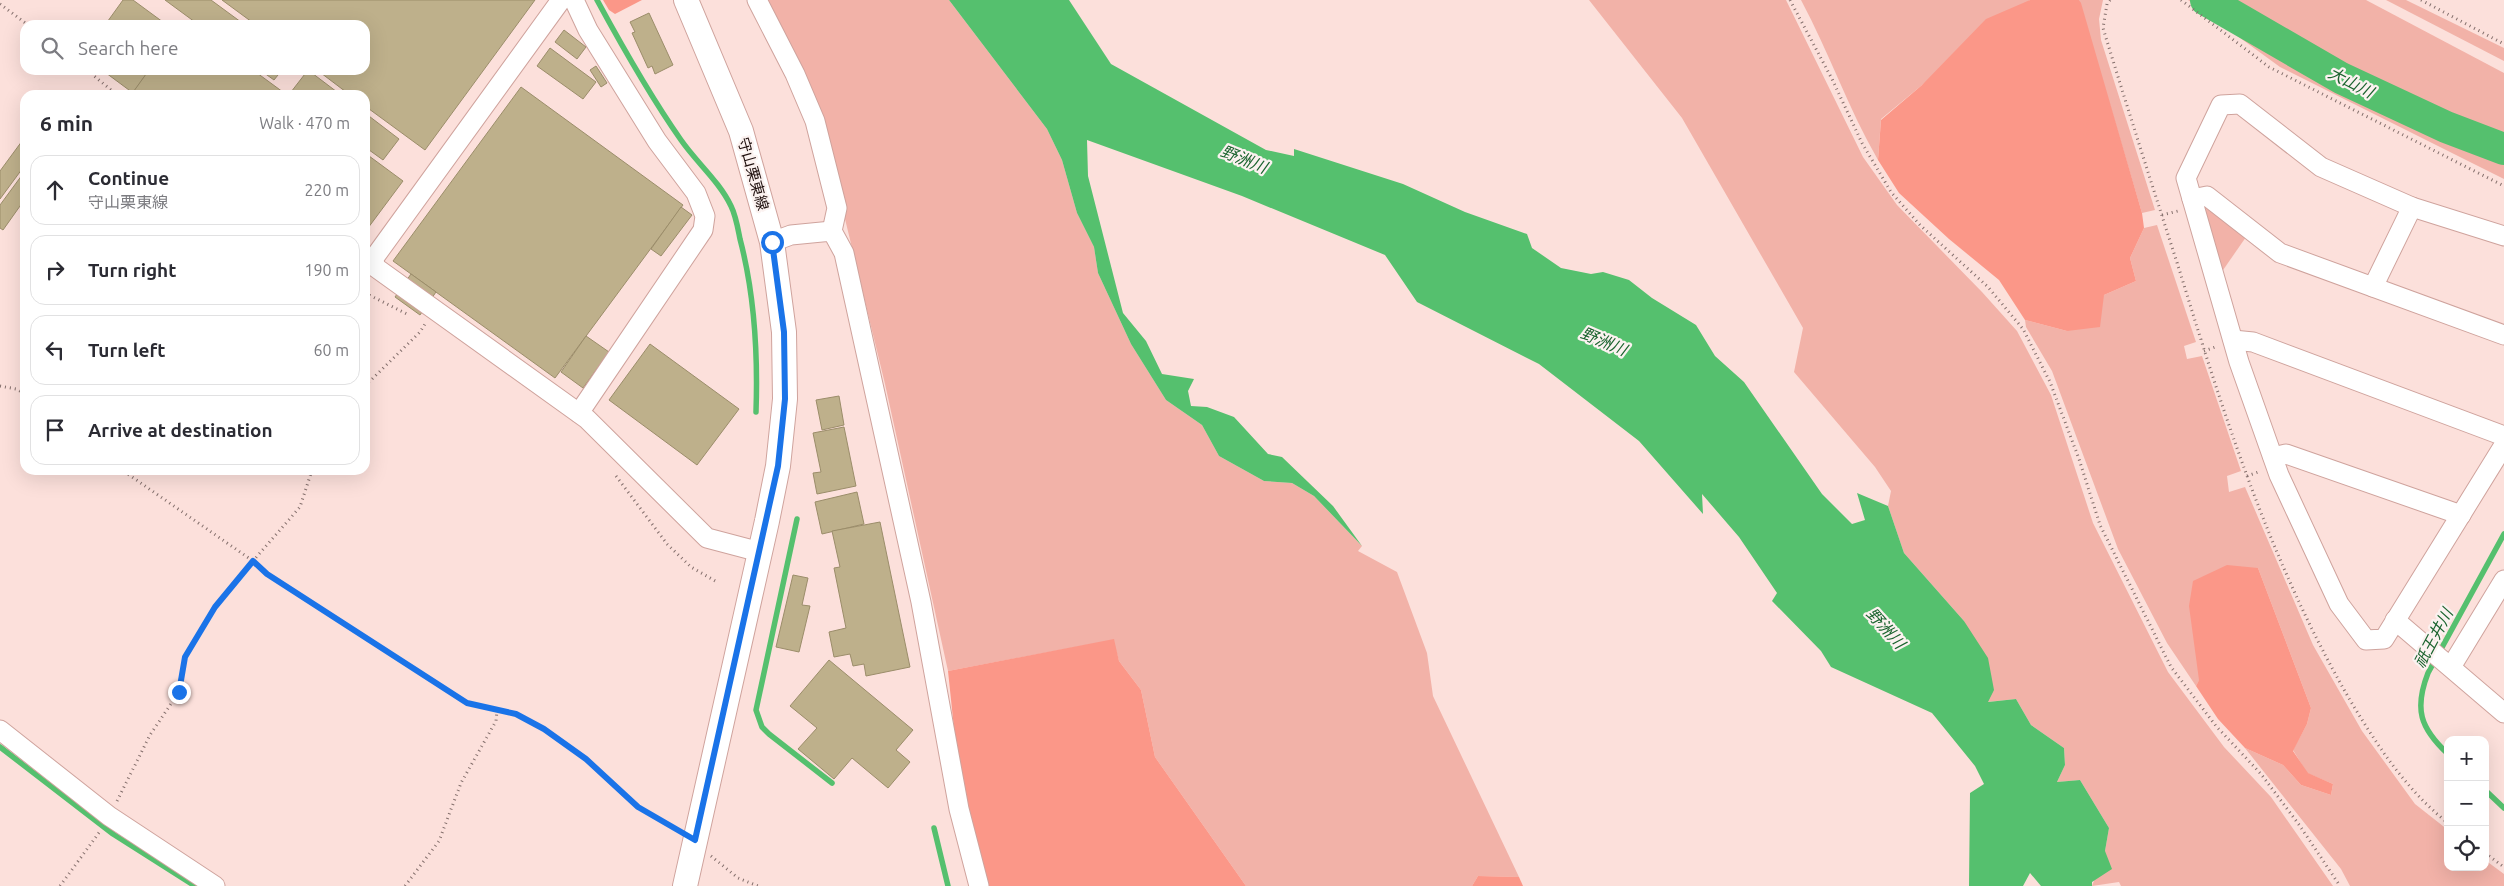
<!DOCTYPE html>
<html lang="en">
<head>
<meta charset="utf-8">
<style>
  :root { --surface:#fff; --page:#f7f7f7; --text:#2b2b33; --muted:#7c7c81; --line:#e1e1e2 }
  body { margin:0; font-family:Ubuntu,"Noto Sans JP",sans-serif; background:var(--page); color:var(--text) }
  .controls { position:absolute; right:15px; bottom:15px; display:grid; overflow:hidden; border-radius:10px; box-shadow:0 5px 20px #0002 }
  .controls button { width:45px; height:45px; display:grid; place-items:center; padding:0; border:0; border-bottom:1px solid var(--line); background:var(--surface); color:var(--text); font:25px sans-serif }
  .stop { position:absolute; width:15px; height:15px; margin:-11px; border:4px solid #1a73e8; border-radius:50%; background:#fff }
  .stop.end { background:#1a73e8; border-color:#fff; box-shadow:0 1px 5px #0008 }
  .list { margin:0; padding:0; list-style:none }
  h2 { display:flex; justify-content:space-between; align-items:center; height:65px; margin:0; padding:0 20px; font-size:21px }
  h2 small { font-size:16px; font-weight:400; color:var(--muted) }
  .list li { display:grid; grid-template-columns:32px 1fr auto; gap:15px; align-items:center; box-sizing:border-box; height:70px; margin:0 10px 10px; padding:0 10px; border:1px solid var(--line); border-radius:15px }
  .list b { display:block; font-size:19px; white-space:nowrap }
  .list p { margin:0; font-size:16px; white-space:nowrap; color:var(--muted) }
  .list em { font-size:16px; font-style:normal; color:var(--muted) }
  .icon { flex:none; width:28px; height:28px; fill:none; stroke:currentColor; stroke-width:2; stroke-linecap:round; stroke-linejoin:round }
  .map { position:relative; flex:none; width:2504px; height:886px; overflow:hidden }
  .search { position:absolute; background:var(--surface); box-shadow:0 5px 20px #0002; left:20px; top:20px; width:350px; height:55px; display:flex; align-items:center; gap:12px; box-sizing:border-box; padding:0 18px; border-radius:15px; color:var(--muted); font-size:19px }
  .panel { position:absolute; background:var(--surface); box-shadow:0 5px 20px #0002; left:20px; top:90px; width:350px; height:385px; border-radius:15px }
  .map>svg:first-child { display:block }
  .green { fill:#f2b2a8 }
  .forest { fill:#fb9788 }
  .water { fill:#55c06e }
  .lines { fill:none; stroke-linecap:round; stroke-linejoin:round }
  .stream { stroke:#55c06e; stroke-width:5.5 }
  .river { stroke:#55c06e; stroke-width:32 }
  .building { fill:#beb08b; stroke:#9b8d6a }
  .minor-casing { stroke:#cfa39d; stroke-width:21 }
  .major-casing { stroke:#cfa39d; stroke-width:26 }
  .path { stroke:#846f6c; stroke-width:3; stroke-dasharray:1 4; stroke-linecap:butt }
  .minor { stroke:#fff; stroke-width:19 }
  .major { stroke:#fff; stroke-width:24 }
  .route { stroke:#1a73e8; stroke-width:6 }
  .labels { text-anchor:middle; stroke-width:4.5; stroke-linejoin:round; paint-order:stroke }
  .street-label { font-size:15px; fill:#1f100e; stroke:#fbf2f0 }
  .water-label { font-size:16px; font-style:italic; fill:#1b642f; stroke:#fbf2f0 }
</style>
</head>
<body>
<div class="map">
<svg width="2504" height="886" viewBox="0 0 2504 886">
  <rect width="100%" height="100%" fill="#fce0db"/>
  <g class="green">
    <path d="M764 0H949L1047 129 1062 160 1077 213 1094 247 1098 273 1131 344 1166 400 1202 425 1219 456 1264 481 1292 483 1314 496 1362 546 1358 551 1397 572 1427 653 1433 696 1519 877 1478 876 1472 886H1246L1155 757 1141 690 1119 661 1113 640 948 671 885 384 822 124Z"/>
    <path d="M1589 0H1786L1863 157 1897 205 1982 292 2017 331 2051 395 2093 523 2168 672 2224 747 2271 797 2333 886H2121L2119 882 2092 886 2105 851 2109 828 2080 780 2057 782 2065 765 2064 748 2031 725 2016 699 1987 702 1964 621 1904 553 1888 506 1891 491 1875 467 1794 372 1803 328 1682 118Z"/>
    <path d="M1801 0H2030L1922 85 1881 119 1878 160C1848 108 1829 52 1801 0Z"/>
    <path d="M2079 0H2103L2099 19 2101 40 2155 210 2142 213Z"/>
    <path d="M2188 0H2211L2279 50 2407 121 2504 163V179L2280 67Z"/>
    <path d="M2235 0H2366L2504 73V152L2352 76Z"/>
    <path d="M2386 0H2406L2504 48V61Z"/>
    <path d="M2200 199 2246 237 2221 273Z"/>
    <path d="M2157 225 2196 342 2184 346 2187 359 2202 356 2241 471 2227 476 2229 492 2245 487 2313 645 2362 731 2415 804 2448 830V867H2485V860L2504 874V886H2350L2341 869 2245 748 2283 765 2301 785 2331 795 2333 784 2307 773 2293 750 2307 724 2311 708 2258 568 2196 686 2167 643 2118 549 2052 371 2026 327 2025 320 2067 331 2104 295 2136 281 2130 258 2144 228Z"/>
  </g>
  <g class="forest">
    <path d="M603 0H642L615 14 609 10Z"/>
    <path d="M2030 0H2079L2081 3 2142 213 2144 228 2130 258 2136 281 2104 295 2100 327 2067 331 2025 320 1999 280 1949 239 1899 193 1878 160 1881 120 1922 85 1986 19Z"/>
    <path d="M2227 565 2258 568 2311 708 2307 724 2293 751 2308 773 2333 784 2331 795 2301 785 2283 765 2245 748 2218 719 2196 686 2199 680 2189 606 2193 581Z"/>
    <path d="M1114 639 1119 661 1141 690 1155 757 1246 886H984L963 814 948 671Z"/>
    <path d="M1478 876 1519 877 1523 886H1472Z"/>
  </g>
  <path class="water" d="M949 0H1069L1111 64 1266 150 1294 156V149L1403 184 1465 212 1527 234 1532 248 1561 268 1591 274 1603 272 1629 280 1652 298 1696 325 1715 356 1744 382 1822 494 1852 524 1865 520 1857 493 1888 506 1904 553 1964 621 1988 658 1994 690 1988 702 2016 699 2031 725 2064 748 2065 765 2057 782 2080 780 2109 828 2105 851 2112 869 2092 882V886H2041L2030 873 2023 886H1969L1970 793 1984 784 1975 766 1932 713 1831 667 1821 651 1772 601 1777 593 1739 537 1702 494 1703 514 1639 441 1539 364 1417 302 1385 255 1242 196 1087 140 1088 176 1123 313 1146 341 1162 374 1194 379 1188 391 1191 406 1207 407 1234 417 1268 454 1282 457 1333 506 1362 546 1314 496 1292 483 1264 481 1219 456 1202 425 1166 400 1131 344 1098 273 1094 247 1077 213 1062 160 1047 129Z"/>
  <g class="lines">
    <g class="stream">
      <path d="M597 0C623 48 650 96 681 140 697 163 719 181 731 206 736 216 738 229 740 239 755 296 758 354 756 412"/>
      <path d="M797 519 756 710 762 727 769 734 832 783"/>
      <path d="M0 747 113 834 195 886"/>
      <path d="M2448 754C2420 728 2414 709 2428 673L2504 534"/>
      <path d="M2485 790 2504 808"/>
      <path d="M934 828 948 886"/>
    </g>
    <path class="river" d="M2206 0 2341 78 2446 127 2504 149"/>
  </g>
  <g class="building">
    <path d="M123 0H133L167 25H105Z"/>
    <path d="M165 0H211L245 25H199Z"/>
    <path d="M222 0H535L425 150 365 106V95H350L317 70H365V25H256Z"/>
    <path d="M649 13 673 65 655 74 652 66 648 68 632 33 635 32 630 22Z"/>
    <path d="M564 30 586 47 577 59 555 42Z"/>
    <path d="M550 48 596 82 583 99 537 66Z"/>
    <path d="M596 66 607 83 601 87 590 70Z"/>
    <path d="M102 70H149L133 93Z"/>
    <path d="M149 70H253L287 95H131Z"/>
    <path d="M260 70H282L274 80Z"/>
    <path d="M308 70 341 95H295L291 92Z"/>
    <path d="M521 87 683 205 555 378 393 261Z"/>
    <path d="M365 113 399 139 383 160 365 147Z"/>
    <path d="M25 137V165L0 199V171Z"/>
    <path d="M365 153 403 181 365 232Z"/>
    <path d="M25 171V199L3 230 0 228V205Z"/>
    <path d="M681 207 692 215 661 256 651 249Z"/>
    <path d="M411 274 436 292 420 315 395 297Z"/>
    <path d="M586 336 609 352 583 388 561 372Z"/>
    <path d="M650 344 739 409 697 465 609 400Z"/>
    <path d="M839 396 844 425 822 430 816 400Z"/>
    <path d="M844 427 856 486 817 494 813 473 821 472 813 433Z"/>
    <path d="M857 492 864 524 822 534 815 502Z"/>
    <path d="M880 522 910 667 866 676 864 664 853 666 850 654 834 657 829 632 846 628 834 568 840 567 832 531Z"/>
    <path d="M793 575 808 578 802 605 810 606 799 652 776 647Z"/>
    <path d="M829 660 913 730 896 750 910 762 888 788 852 758 834 779 798 749 817 728 790 706Z"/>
  </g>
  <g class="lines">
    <defs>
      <g id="minor">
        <path d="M561 0 374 258 375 267 587 419 707 538 760 552"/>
        <path d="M574 0 588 30 657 141 696 193 705 216 703 230 579 413"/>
        <path d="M757 0 795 74 815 121 837 208 832 231"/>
        <path d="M2192 199 2207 196 2280 253 2504 335"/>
        <path d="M2504 236 2412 207 2321 167 2240 104 2221 105 2186 178 2239 362 2279 475 2339 604 2366 640 2384 639 2504 445"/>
        <path d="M772 242 791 235 832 231 844 253 921 602 959 809 979 886"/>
        <path d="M2373 287 2412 207"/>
        <path d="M2233 340 2253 342 2504 436"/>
        <path d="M2273 457 2286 454 2461 515"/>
        <path d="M2395 620 2504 713"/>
        <path d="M2451 667 2504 580"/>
        <path d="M0 730 109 816 215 886"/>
      </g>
      <path id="major" d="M685 886 767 521 778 466 785 399 784 332 772 242 741 131 686 0"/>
    </defs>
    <use href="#minor" class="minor-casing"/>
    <use href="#major" class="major-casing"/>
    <g class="path">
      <path d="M1790 0 1832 79 1862 143 1891 192 1920 225 1988 287 2023 329 2050 382 2079 459 2100 525 2171 667 2216 726 2261 774 2300 826 2340 886"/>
      <path d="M2110 0 2107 4 2103 28C2128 110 2154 191 2180 272 2225 419 2272 566 2350 700 2377 745 2406 790 2448 823"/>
      <path d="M2181 0 2269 67 2504 186"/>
      <path d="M2421 0 2504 44"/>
      <path d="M0 4 28 25"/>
      <path d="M87 70 117 95"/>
      <path d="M2162 215 2178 211"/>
      <path d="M365 293 407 314"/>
      <path d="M2204 351 2218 346"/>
      <path d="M0 386 16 389 25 394"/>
      <path d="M365 386 420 332 425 324"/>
      <path d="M312 470 300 507 253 561 267 574 467 703 516 714 544 729 586 759 638 807 677 830"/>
      <path d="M616 476 667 544 691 567 717 582"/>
      <path d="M2247 476 2261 471"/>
      <path d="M117 801 150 735 179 692 185 657 215 607 253 561 122 470"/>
      <path d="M2485 853 2504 867"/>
      <path d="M711 856 738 878 758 886"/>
      <path d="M60 886 101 830"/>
      <path d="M405 886 439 841 461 783 496 721 497 711"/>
    </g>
    <use href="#minor" class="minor"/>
    <use href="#major" class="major"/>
  </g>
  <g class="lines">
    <path class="route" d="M179 692 185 657 215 607 253 561 267 574 467 703 516 714 544 729 586 759 638 807 695 840 778 466 785 399 784 332 772 242"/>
  </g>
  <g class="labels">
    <g class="street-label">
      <text transform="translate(753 174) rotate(74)" y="5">守山栗東線</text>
    </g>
    <g class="water-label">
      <text transform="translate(2351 82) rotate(27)" y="6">大山川</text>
      <text transform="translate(1244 159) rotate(22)" y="6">野洲川</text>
      <text transform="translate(1604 341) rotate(23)" y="6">野洲川</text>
      <text transform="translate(1886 628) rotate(48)" y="6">野洲川</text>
      <text transform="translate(2433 638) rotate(-62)" y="6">祇王井川</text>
    </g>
  </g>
</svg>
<div class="controls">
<button>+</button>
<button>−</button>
<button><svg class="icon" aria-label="locate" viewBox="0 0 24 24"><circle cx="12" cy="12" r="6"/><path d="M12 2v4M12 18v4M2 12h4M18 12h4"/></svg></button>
</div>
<div class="stop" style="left:772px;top:242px"></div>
<div class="stop end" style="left:179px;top:692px"></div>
<div class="search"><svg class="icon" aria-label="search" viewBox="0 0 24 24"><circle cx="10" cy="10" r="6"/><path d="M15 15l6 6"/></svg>Search here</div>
<section class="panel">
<h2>6 min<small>Walk · 470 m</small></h2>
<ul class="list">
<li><svg class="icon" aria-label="ahead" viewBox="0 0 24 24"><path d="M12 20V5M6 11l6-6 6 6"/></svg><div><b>Continue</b><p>守山栗東線</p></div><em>220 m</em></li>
<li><svg class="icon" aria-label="right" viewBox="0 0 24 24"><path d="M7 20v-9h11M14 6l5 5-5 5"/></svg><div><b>Turn right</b></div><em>190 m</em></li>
<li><svg class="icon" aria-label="left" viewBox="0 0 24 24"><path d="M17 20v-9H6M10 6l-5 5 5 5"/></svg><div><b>Turn left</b></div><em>60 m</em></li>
<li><svg class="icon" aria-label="arrive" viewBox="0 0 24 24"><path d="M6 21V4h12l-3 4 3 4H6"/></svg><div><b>Arrive at destination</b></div></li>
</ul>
</section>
</div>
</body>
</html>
